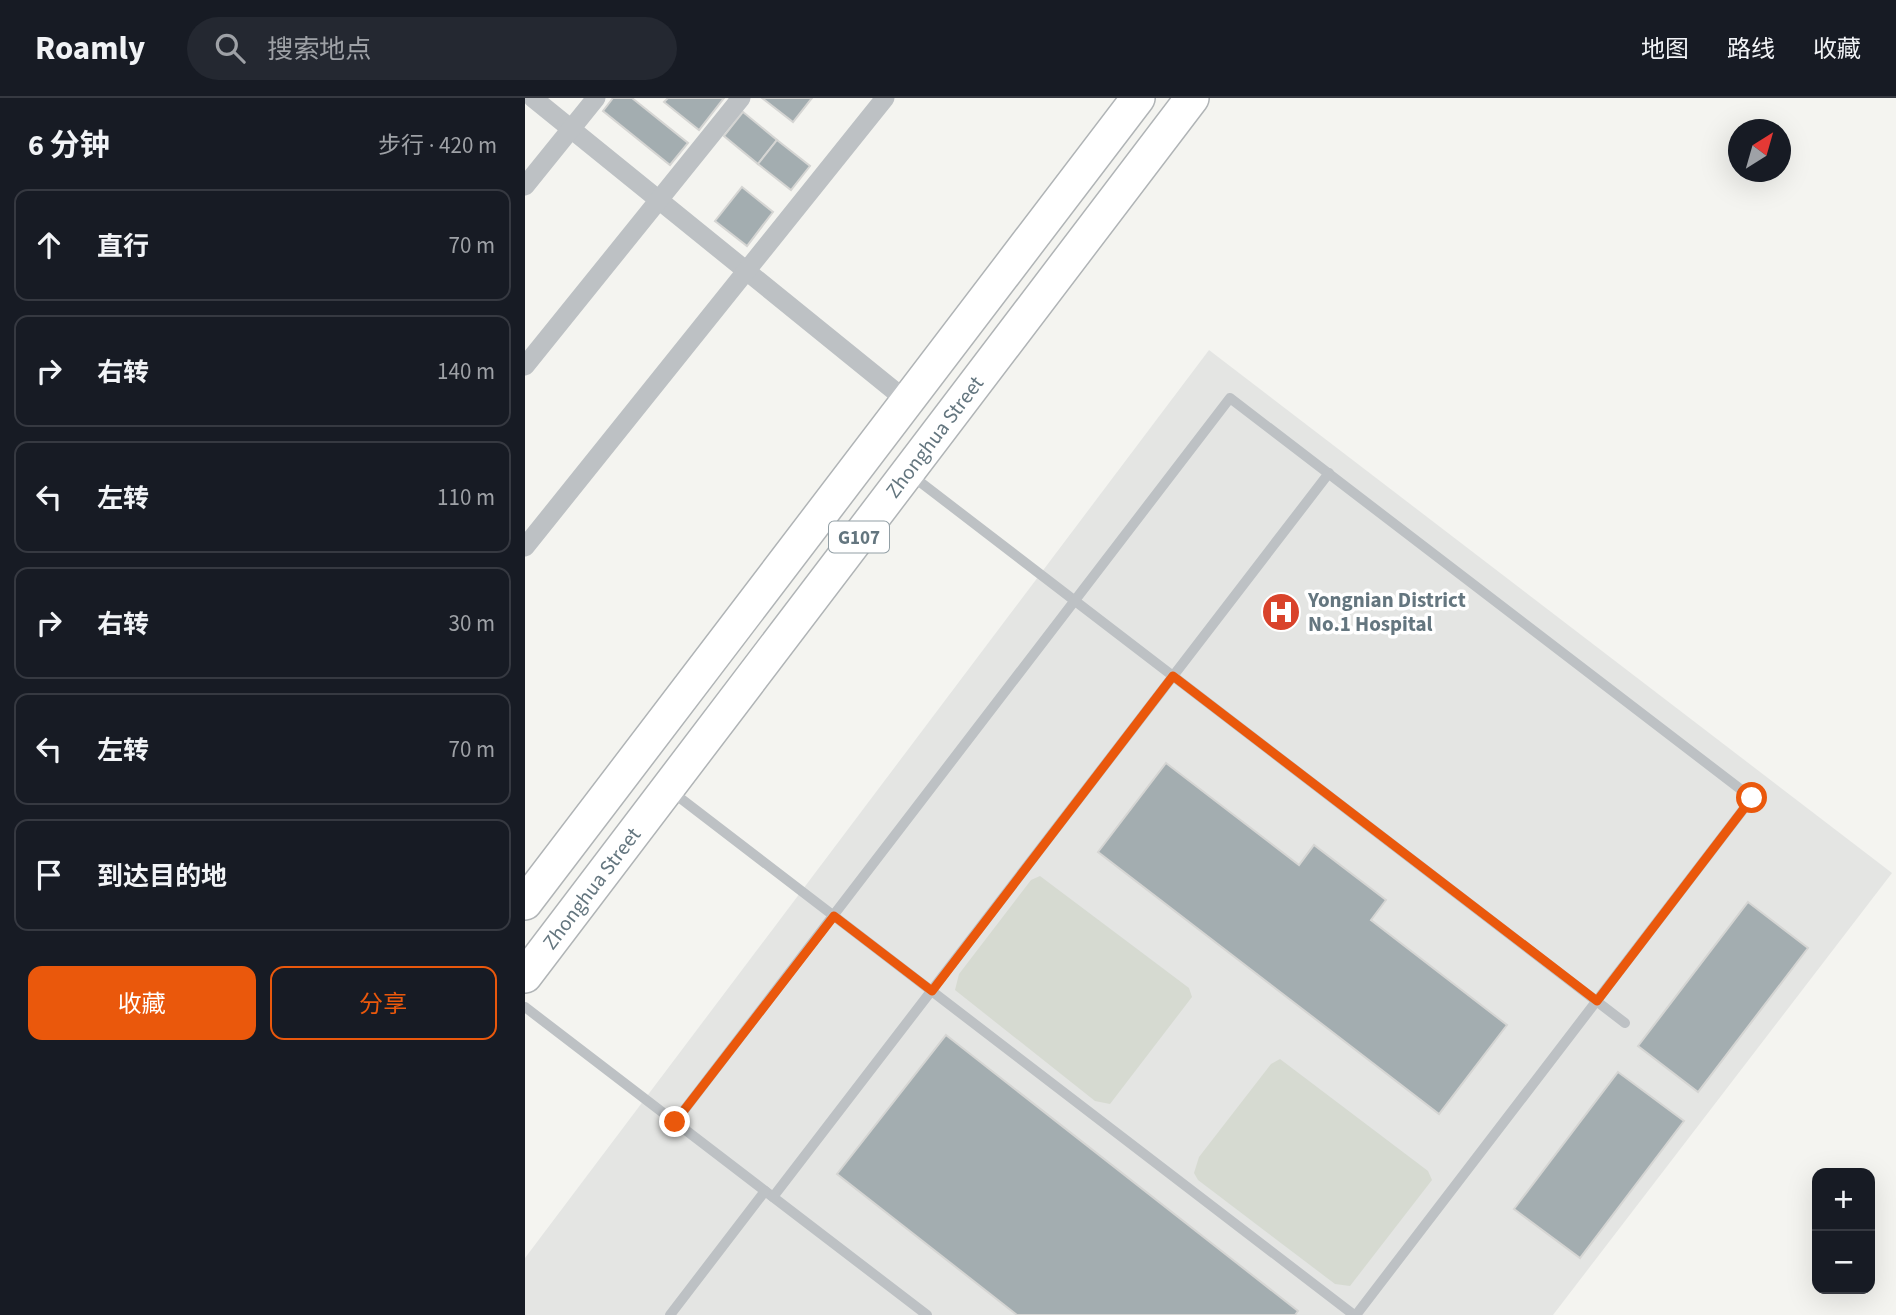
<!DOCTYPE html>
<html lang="zh">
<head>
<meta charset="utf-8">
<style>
  :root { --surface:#171b24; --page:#242831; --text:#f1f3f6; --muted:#9ea1a6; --line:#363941; --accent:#ea580c }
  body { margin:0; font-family:"Source Sans 3","Noto Sans SC",sans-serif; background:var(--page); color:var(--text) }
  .controls { position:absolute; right:21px; bottom:21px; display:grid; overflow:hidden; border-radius:14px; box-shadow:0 7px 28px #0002 }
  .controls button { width:63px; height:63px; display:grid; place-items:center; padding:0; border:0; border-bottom:2px solid var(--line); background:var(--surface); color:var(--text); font:35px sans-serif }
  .compass { position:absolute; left:1203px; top:21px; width:63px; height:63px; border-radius:50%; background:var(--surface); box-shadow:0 7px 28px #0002; rotate:37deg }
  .stop { position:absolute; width:21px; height:21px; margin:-16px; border:5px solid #ea580c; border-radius:50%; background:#fff }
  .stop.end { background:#ea580c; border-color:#fff; box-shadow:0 2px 7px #0008 }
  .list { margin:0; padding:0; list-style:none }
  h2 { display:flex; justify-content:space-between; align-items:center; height:91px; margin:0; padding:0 28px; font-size:30px }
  h2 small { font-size:23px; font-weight:400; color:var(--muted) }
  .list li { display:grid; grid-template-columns:46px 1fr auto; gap:21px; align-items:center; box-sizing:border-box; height:112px; margin:0 14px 14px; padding:0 14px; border:2px solid var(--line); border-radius:14px }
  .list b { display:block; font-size:26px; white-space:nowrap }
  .list em { font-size:23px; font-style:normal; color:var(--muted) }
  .actions { display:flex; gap:14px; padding:21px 28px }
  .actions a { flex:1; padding:16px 0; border:2px solid var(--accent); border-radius:14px; text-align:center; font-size:24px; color:var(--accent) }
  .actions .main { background:var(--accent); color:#fff }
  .icon { flex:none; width:38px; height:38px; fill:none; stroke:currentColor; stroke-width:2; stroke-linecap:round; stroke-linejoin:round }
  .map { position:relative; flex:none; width:1371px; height:1217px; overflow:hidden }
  header { display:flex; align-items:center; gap:42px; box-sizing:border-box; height:98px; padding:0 35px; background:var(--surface); border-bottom:2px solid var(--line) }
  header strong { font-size:33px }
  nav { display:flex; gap:38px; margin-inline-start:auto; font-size:24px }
  .search { width:490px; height:63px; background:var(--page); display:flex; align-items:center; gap:18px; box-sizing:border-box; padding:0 24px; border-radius:38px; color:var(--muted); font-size:26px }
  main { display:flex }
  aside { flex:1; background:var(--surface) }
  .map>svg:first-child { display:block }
  .built { fill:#e4e5e3 }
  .green { fill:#d6dad1 }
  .building { fill:#a3adb0; stroke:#d5d5d3; stroke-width:2 }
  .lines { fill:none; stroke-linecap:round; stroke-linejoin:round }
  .trunk-casing { stroke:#b0b4b6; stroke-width:36 }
  .service { stroke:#bdc1c4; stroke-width:10 }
  .minor { stroke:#bdc1c4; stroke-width:19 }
  .trunk { stroke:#fff; stroke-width:33 }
  .route { stroke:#ea580c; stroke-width:9 }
  .labels { text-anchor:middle; stroke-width:7; stroke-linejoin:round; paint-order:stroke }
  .shield { fill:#fff; stroke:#929fa5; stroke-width:2 }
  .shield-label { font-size:19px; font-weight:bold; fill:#64767f }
  .street-label { font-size:21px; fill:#64767f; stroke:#fff }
  .poi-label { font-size:21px; font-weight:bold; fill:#64767f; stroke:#fff; text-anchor:start }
</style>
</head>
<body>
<header>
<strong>Roamly</strong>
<div class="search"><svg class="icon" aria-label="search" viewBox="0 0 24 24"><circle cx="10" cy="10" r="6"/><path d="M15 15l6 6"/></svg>搜索地点</div>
<nav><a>地图</a><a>路线</a><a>收藏</a></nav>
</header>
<main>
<aside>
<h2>6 分钟<small>步行 · 420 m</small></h2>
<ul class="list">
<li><svg class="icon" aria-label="ahead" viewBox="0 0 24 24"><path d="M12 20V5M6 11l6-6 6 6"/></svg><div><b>直行</b></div><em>70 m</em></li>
<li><svg class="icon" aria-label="right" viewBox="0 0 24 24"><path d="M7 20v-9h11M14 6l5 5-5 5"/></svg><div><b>右转</b></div><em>140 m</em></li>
<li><svg class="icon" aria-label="left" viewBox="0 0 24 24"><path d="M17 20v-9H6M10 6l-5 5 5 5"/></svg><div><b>左转</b></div><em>110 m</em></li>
<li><svg class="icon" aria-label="right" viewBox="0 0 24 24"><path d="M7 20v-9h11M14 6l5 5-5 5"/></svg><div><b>右转</b></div><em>30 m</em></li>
<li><svg class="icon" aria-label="left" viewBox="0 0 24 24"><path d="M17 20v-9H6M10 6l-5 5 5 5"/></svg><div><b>左转</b></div><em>70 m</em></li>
<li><svg class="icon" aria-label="arrive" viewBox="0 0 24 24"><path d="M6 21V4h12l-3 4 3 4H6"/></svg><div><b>到达目的地</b></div></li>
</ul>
<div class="actions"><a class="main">收藏</a><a>分享</a></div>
</aside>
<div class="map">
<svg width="1371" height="1217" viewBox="0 0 1371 1217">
  <rect width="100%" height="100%" fill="#f4f4f0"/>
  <path class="built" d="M684 252 1367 775 1028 1217H0V1160Z"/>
  <g class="green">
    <path d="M515 778 664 890 667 899 585 1006 570 1003 430 892 434 876 506 782Z"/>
    <path d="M755 961 903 1073 907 1082 825 1188 810 1186 673 1082 669 1075 674 1059 746 966Z"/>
  </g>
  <g class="building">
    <path d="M88 0H107L163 45 145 67 78 13Z"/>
    <path d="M143 0H199L174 32 139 4Z"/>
    <path d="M237 0H287L268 24Z"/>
    <path d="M218 14 252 42 233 66 199 38Z"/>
    <path d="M252 42 285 68 266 92 233 66Z"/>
    <path d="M217 89 248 114 222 148 190 123Z"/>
    <path d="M641 665 774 767 789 747 861 802 846 822 982 927 914 1016 573 754Z"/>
    <path d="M1223 804 1283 850 1173 994 1113 948Z"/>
    <path d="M421 937 773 1213 770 1217H492L312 1076Z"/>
    <path d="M1093 974 1159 1023 1055 1160 989 1111Z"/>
  </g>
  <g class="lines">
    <defs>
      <g id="trunk">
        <path d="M0 805 613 0"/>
        <path id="s1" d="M0 878 667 0"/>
      </g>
    </defs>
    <use href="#trunk" class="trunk-casing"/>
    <g class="service">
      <path d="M386 377 1100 925"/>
      <path d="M146 693 829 1217"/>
      <path d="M0 909 402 1217"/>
      <path d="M150 1024 705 300 1227 700 831 1217"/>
      <path d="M248 1099 804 375"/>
      <path d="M145 1217 240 1093"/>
    </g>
    <g class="minor">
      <path d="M8 0 382 303"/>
      <path d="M0 88 71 0"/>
      <path d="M0 268 216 0"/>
      <path d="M0 449 360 0"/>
    </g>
    <use href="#trunk" class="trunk"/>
  </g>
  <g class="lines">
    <path class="route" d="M150 1024 309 818 407 893 648 578 1072 903 1227 700"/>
  </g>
  <defs>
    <symbol id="hospital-disc" viewBox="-11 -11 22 22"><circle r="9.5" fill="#d9432b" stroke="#fff"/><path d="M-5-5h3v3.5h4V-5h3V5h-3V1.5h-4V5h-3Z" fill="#fff"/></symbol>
  </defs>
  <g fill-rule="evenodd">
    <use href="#hospital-disc" x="734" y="492" width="44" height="44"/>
  </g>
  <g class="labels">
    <rect class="shield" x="304" y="423.5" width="60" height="31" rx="5"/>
    <g class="shield-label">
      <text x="334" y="446">G107</text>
    </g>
    <g class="street-label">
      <text dy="7" stroke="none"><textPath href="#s1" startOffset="677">Zhonghua Street</textPath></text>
      <text dy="7" stroke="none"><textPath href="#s1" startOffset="110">Zhonghua Street</textPath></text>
    </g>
    <g class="poi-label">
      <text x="783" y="509">Yongnian District<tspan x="783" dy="24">No.1 Hospital</tspan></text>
    </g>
  </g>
</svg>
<div class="controls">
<button>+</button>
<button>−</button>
</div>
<svg class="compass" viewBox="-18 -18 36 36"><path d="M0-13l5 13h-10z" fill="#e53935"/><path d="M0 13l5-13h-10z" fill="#9ea1a6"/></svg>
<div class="stop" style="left:1227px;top:700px"></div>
<div class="stop end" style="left:150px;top:1024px"></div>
</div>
</main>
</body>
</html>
